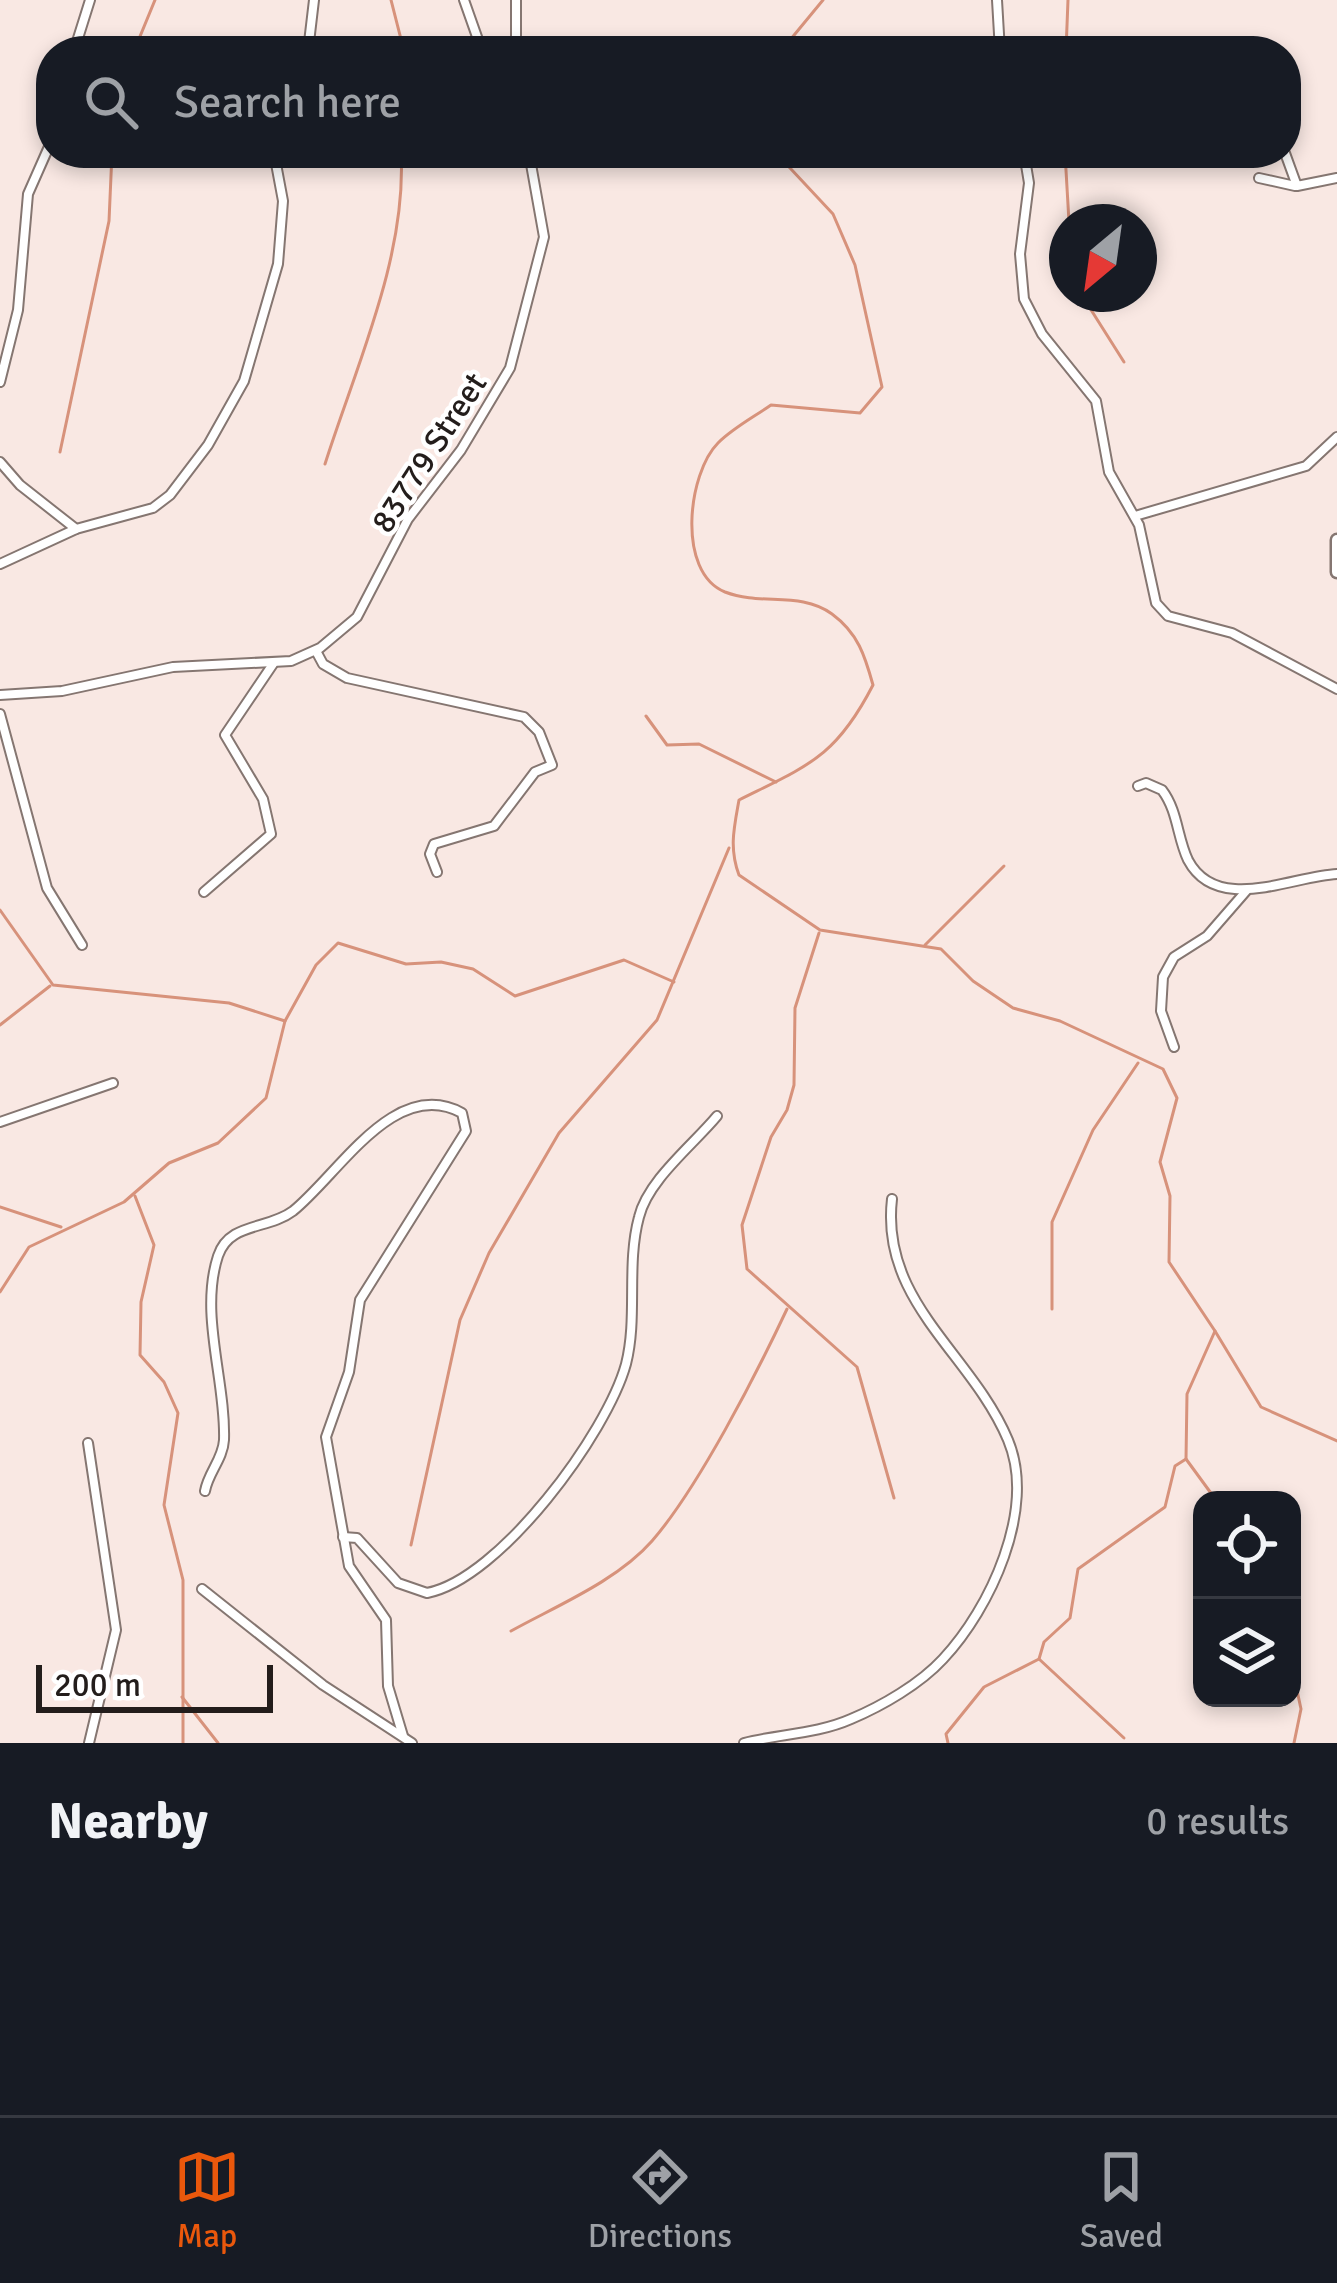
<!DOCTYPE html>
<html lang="en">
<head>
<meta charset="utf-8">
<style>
  :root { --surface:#171b24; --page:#242831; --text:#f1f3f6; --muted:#9ea1a6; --line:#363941; --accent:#ea580c }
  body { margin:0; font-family:Signika,sans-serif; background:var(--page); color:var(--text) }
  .controls { position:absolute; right:36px; bottom:36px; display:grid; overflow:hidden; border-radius:24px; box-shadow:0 6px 18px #0003 }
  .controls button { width:108px; height:108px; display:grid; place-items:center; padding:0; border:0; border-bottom:3px solid var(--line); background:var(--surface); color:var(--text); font:60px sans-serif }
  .compass { position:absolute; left:1049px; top:204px; width:108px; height:108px; border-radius:50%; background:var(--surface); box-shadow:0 6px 18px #0003; rotate:209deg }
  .scale { position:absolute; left:36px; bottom:30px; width:237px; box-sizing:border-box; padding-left:12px; border:6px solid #231d1b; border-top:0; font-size:33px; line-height:42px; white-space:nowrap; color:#231d1b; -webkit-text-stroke:9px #fff; paint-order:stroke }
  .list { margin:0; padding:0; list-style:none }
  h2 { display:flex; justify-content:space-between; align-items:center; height:156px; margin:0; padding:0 48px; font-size:51px }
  h2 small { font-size:39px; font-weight:400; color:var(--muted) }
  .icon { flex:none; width:66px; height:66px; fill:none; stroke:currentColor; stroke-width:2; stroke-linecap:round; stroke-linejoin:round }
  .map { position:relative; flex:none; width:1337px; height:1743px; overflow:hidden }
  .search { position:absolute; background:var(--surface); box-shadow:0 6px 18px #0003; left:36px; right:36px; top:36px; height:132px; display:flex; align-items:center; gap:30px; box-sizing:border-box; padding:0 42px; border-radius:48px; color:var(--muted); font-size:45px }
  .sheet { height:372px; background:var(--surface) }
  nav { display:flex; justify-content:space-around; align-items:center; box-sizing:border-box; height:168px; border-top:3px solid var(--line); background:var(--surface); font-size:33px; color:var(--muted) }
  nav a { display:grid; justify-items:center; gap:6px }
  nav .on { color:var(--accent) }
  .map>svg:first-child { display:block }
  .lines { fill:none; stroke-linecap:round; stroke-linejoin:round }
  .stream { stroke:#d7927b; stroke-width:3 }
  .street-casing { stroke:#857671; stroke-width:12 }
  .secondary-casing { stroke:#857671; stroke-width:15 }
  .street { stroke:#fff; stroke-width:8 }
  .secondary { stroke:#fff; stroke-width:10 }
  .labels { text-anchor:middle; stroke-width:9; stroke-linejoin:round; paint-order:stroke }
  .street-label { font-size:33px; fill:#231d1b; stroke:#fff }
</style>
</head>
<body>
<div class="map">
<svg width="1337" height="1743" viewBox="0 0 1337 1743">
  <rect width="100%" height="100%" fill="#f9e8e3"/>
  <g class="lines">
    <g class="stream">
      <path d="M391 0 404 51"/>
      <path d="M134 51 155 0"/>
      <path d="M781 51 823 0"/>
      <path d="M1066 51 1068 0"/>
      <path d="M776 153 833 214 855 265 882 387 860 413 771 405C754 417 733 428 718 443 688 473 676 572 725 592 762 606 800 591 832 614 858 633 865 656 873 685 836 757 809 765 739 800 734 828 729 848 739 875L820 930 941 949 973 981 1013 1008 1060 1021 1163 1069 1177 1098 1160 1162 1170 1196 1169 1262 1215 1331 1187 1394 1186 1459 1175 1466 1165 1507 1078 1569 1070 1618 1044 1642 1039 1659 984 1687 946 1734 948 1743"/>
      <path d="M1065 153 1069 222"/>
      <path d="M1081 294 1124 362"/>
      <path d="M60 452 109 221 112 153"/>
      <path d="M325 464C356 366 407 256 401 153"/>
      <path d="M646 716 667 745 699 744 776 782"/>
      <path d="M0 910 53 985 229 1003 285 1021"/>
      <path d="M819 933 795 1008 794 1085 787 1110 771 1137 742 1225 747 1269 857 1367 894 1498"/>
      <path d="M925 945 1004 866"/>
      <path d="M0 1025 50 986"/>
      <path d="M135 1196 154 1245 141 1302 140 1355 164 1382 178 1413 164 1505 183 1580V1743"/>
      <path d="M0 1207 61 1227"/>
      <path d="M0 1292 29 1247 124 1202 169 1163 218 1143 266 1098 285 1021 316 965 338 943 406 964 441 962 473 969 515 996 624 960 674 982"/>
      <path d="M1052 1309V1222L1093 1130 1138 1063"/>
      <path d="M1215 1331 1261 1407 1337 1441"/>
      <path d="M1186 1459 1216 1500"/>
      <path d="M411 1545 460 1320 489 1253 559 1133 657 1020 729 848"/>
      <path d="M511 1631C556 1606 617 1581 652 1541 698 1488 756 1375 787 1309"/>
      <path d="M1039 1659 1124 1738"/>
      <path d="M1292 1667 1301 1709 1294 1743"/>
      <path d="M182 1697 218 1743"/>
    </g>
    <defs>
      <g id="street">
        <path d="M464 0 482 51"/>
        <path d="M997 0 1000 51"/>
        <path d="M1139 43 1176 44 1189 51"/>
        <path d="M74 51 90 0"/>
        <path d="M308 51 314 0"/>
        <path d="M516 51V0"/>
        <path d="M1024 153 1029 183 1020 254 1024 299 1042 334 1096 401 1109 472 1139 525 1156 603 1168 616 1232 633 1337 689"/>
        <path d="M1285 153 1297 186 1337 178"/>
        <path d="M1259 178 1295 186"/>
        <path d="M0 382 18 310 28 194 51 142"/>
        <path d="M0 462 20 485 76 529"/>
        <path d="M1135 516 1306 466 1337 437"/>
        <path d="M0 564 76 529 153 508 170 495 208 445 244 381 278 264 283 201 274 153"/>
        <path d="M316 651 323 664 347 678 524 717 539 732 552 765 535 772 494 826 434 844 430 854 437 872"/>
        <path d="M0 695 62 691 173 667 291 661 320 648 357 617 408 519 461 450 510 368 544 237 529 153"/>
        <path d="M0 714 47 888 82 945"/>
        <path d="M1138 786 1146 783 1162 790C1178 811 1177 837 1188 860 1217 915 1292 876 1337 874"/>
        <path d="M204 892 271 834 263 799 225 735 273 664"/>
        <path d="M1174 1047 1161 1011 1163 977 1174 957 1207 936 1247 890"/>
        <path d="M0 1122 113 1083"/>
        <path d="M88 1443 116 1630 89 1743"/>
        <path d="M205 1491C208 1473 223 1459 224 1440 226 1381 199 1314 218 1256 229 1222 268 1230 293 1211 339 1174 395 1076 462 1113L466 1131 360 1300 349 1372 326 1437 349 1566 386 1620 388 1686 403 1736"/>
        <path d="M343 1537 357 1538 398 1583 427 1593C500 1579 607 1433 626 1364 638 1317 626 1265 639 1217 648 1180 693 1145 717 1116"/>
        <path d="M202 1589 323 1685 412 1743"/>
        <path d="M744 1743C779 1734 817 1734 851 1719 882 1706 920 1684 943 1659 990 1609 1037 1509 1008 1440 972 1354 880 1302 892 1199"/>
      </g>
      <path id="secondary" d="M1337 540V572"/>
    </defs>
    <use href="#street" class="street-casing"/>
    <use href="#secondary" class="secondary-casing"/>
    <use href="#street" class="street"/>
    <use href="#secondary" class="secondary"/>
  </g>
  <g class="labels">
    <g class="street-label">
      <text transform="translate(428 452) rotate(-57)" y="12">83779 Street</text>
    </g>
  </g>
</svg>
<div class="controls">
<button><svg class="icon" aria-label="locate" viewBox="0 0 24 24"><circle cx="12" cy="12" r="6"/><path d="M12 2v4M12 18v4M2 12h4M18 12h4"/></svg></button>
<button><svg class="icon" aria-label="layers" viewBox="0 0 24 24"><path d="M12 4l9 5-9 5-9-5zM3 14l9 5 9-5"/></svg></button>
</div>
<svg class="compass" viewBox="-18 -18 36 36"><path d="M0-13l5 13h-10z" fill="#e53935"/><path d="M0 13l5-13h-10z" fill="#9ea1a6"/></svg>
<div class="scale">200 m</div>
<div class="search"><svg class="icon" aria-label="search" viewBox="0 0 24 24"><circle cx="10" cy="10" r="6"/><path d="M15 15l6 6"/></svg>Search here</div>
</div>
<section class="sheet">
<h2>Nearby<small>0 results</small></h2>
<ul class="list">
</ul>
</section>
<nav>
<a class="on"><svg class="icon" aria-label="map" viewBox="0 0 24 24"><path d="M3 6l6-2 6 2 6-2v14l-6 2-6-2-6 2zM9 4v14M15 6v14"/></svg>Map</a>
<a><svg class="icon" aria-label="directions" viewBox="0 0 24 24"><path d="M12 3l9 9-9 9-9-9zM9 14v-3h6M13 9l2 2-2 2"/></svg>Directions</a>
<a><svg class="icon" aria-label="saved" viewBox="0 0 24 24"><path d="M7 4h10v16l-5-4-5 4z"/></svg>Saved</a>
</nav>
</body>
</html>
